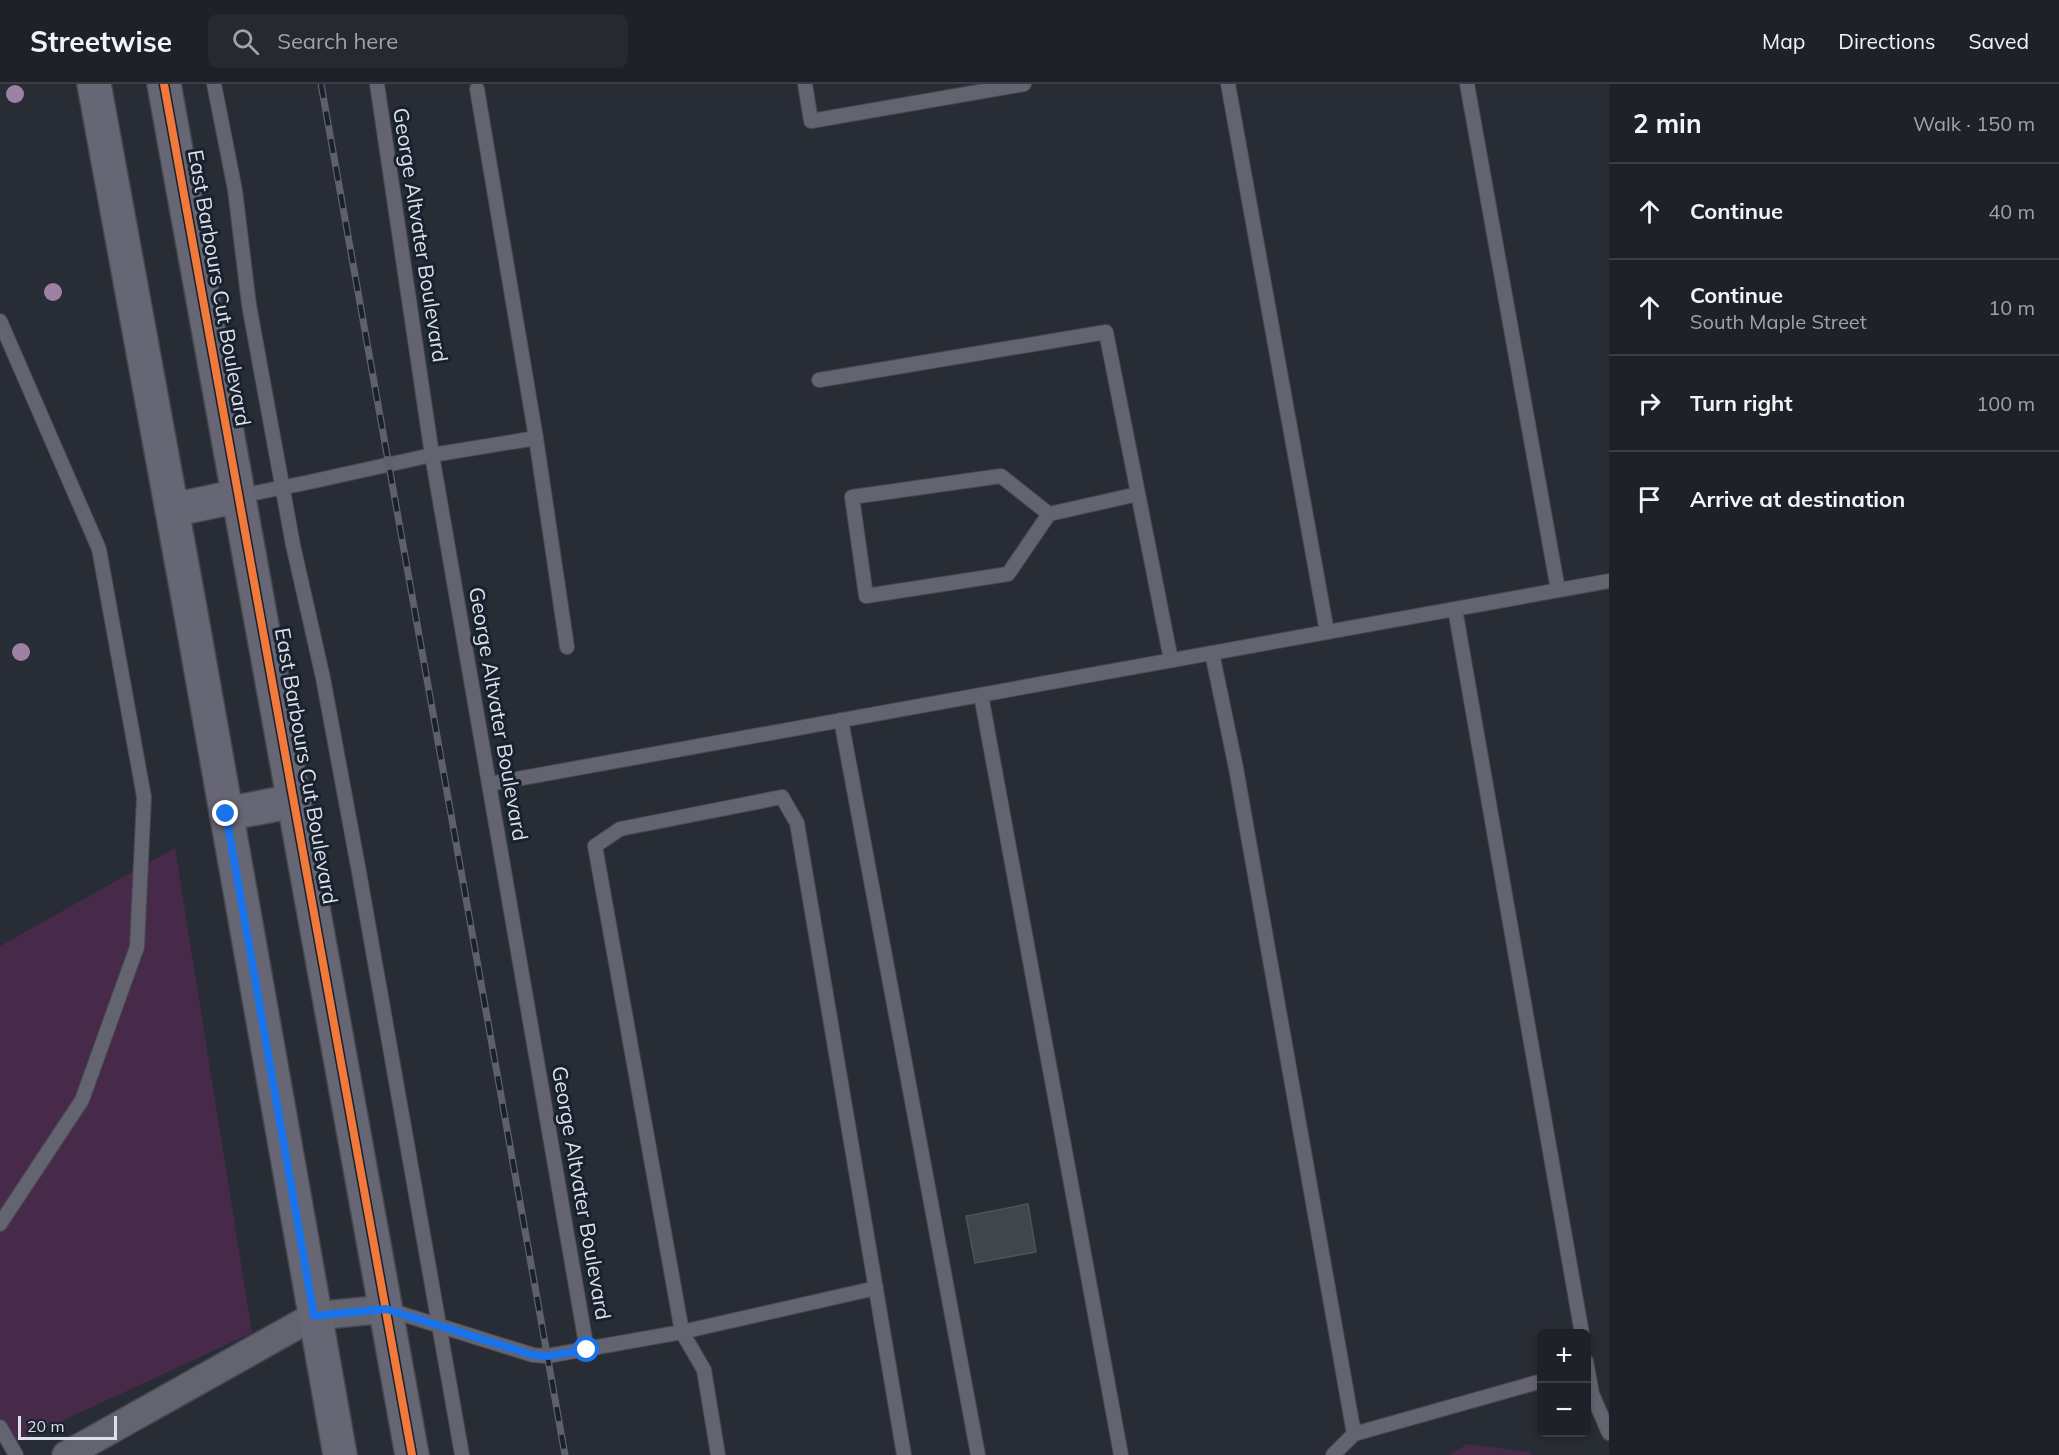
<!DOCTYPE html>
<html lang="en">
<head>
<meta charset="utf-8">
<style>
  :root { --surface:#1e2127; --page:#26292f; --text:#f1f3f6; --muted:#a1a3a7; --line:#3c3e44 }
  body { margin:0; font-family:Mulish,sans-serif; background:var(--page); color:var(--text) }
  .controls { position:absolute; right:18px; bottom:18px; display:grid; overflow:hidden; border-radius:9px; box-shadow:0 3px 9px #0003 }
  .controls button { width:54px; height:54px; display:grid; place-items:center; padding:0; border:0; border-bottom:2px solid var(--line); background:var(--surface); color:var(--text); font:30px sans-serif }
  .scale { position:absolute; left:18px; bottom:15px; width:99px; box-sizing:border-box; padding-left:6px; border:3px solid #dce1eb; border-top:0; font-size:16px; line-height:21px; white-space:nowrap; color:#dce1eb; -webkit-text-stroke:4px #19212f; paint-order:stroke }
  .stop { position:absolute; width:18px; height:18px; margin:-14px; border:4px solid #1a73e8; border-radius:50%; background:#fff }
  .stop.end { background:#1a73e8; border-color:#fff; box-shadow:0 2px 6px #0008 }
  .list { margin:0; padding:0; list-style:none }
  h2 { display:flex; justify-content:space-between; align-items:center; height:78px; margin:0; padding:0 24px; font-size:26px }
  h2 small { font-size:20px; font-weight:400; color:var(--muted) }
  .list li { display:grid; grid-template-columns:39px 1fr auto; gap:18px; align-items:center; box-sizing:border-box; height:96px; padding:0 24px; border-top:2px solid var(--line) }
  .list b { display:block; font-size:22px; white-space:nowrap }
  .list p { margin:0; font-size:20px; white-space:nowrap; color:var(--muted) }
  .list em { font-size:20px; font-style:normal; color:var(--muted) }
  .icon { flex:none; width:33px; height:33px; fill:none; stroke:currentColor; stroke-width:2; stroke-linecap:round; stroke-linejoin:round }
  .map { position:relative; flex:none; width:1609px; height:1371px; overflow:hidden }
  header { display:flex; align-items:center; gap:36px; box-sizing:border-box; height:84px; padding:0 30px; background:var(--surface); border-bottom:2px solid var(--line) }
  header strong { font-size:28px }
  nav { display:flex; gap:33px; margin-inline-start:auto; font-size:21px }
  .search { width:420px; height:54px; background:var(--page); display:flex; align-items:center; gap:15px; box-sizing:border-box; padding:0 21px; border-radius:9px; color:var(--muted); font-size:22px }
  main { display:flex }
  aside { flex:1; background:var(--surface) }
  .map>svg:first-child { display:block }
  .green { fill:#472a4a }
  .building { fill:#40464b; stroke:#4e5459; stroke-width:1.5 }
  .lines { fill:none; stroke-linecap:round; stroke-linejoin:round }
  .lane-casing { stroke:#464a50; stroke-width:16 }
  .street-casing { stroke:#464a50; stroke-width:30 }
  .secondary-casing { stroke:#464a50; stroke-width:36 }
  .lane { stroke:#646370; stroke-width:14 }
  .street { stroke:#646370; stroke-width:27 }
  .secondary { stroke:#676675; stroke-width:33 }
  .rail-casing { stroke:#5f616a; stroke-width:7 }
  .rail { stroke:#19212f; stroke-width:4.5; stroke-dasharray:14; stroke-linecap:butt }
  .cycleway-casing { stroke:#19212f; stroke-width:11 }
  .cycleway { stroke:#f17a3a; stroke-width:8 }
  .tree { fill:#9c81a3 }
  .route { stroke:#1a73e8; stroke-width:8 }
  .labels { text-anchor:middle; stroke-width:6; stroke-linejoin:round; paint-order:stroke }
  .street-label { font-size:21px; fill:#dce1eb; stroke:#19212f }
</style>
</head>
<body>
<header>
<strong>Streetwise</strong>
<div class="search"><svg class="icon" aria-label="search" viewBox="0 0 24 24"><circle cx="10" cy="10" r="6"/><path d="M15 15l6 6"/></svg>Search here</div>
<nav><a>Map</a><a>Directions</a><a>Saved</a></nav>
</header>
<main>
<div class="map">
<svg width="1609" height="1371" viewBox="0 0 1609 1371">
  <rect width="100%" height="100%" fill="#282c34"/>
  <g class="green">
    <path d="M175 764 252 1249 10 1361 0 1342V862Z"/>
    <path d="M1467 1360 1530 1368 1532 1371H1450Z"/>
  </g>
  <path class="building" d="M1028 1120 1036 1168 975 1179 966 1132Z"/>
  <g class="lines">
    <defs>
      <g id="lane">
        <path d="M214 0 235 106 249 221 293 461 323 594 359 788 462 1371"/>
        <path d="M377 0 432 371 587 1266"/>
        <path d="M805 0 811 37 1024 0"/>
        <path d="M1228 0 1327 548"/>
        <path d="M1467 0 1558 506"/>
        <path d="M0 237 99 465 144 713 137 863 82 1016 0 1140"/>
        <path d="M819 296 1106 248 1171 576"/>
        <path d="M536 354 567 563"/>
        <path d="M239 412 305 399 432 371 536 354 477 5"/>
        <path d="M1049 430 1008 490 866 512 852 413 1001 392 1049 430 1138 410"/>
        <path d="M1455 525 1582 1250"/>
        <path d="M1212 569 1236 684 1354 1350 1333 1371"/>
        <path d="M981 611 1121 1371"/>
        <path d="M841 636 978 1371"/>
        <path d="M489 700 1609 497"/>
        <path d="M386 1225 533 1271 547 1272 682 1248 876 1204"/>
        <path d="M1586 1277 1592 1310 1609 1349"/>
        <path d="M0 1343 16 1371"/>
        <path d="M1354 1350 1542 1297"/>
        <path d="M718 1371 704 1286 682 1248 595 762 620 745 782 713 797 739 904 1371"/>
      </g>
      <path id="street" d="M66 1371 314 1232 386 1225"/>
      <g id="secondary">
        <path d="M94 0 191 530 340 1371"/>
        <path d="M164 0 412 1371"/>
        <path d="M172 426 239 412"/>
        <path d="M226 730 294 717"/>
      </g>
    </defs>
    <use href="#lane" class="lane-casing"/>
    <use href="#street" class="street-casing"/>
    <use href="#secondary" class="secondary-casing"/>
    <use href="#lane" class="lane"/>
    <use href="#street" class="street"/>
    <use href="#secondary" class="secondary"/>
    <defs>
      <path id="rail" d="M321 0 565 1371"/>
    </defs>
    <use href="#rail" class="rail-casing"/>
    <use href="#rail" class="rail"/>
    <defs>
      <path id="cycleway" d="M164 0 412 1371"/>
    </defs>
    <use href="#cycleway" class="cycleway-casing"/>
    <use href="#cycleway" class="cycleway"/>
  </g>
  <g class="tree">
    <circle cx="15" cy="10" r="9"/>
    <circle cx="53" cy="208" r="9"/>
    <circle cx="21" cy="568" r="9"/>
  </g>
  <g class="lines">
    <path class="route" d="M226 730 314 1232 386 1225 533 1271 547 1272 587 1266"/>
  </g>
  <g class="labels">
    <g class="street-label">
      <text transform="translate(420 151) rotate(81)" y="7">George Altvater Boulevard</text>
      <text transform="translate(219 204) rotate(80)" y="7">East Barbours Cut Boulevard</text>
      <text transform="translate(498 630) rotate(80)" y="7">George Altvater Boulevard</text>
      <text transform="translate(306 682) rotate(80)" y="7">East Barbours Cut Boulevard</text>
      <text transform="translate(581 1109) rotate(80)" y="7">George Altvater Boulevard</text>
    </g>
  </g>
</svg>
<div class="controls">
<button>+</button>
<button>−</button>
</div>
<div class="scale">20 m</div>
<div class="stop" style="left:587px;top:1266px"></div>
<div class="stop end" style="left:226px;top:730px"></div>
</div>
<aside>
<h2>2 min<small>Walk · 150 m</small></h2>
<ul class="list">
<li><svg class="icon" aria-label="ahead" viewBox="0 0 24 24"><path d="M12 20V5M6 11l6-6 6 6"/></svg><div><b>Continue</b></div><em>40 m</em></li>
<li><svg class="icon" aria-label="ahead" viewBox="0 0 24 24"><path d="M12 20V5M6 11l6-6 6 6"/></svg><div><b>Continue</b><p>South Maple Street</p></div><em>10 m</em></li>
<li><svg class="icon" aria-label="right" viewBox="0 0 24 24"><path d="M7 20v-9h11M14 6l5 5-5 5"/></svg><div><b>Turn right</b></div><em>100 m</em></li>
<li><svg class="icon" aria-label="arrive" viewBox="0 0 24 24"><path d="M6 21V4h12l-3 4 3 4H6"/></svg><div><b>Arrive at destination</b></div></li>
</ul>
</aside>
</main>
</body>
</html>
